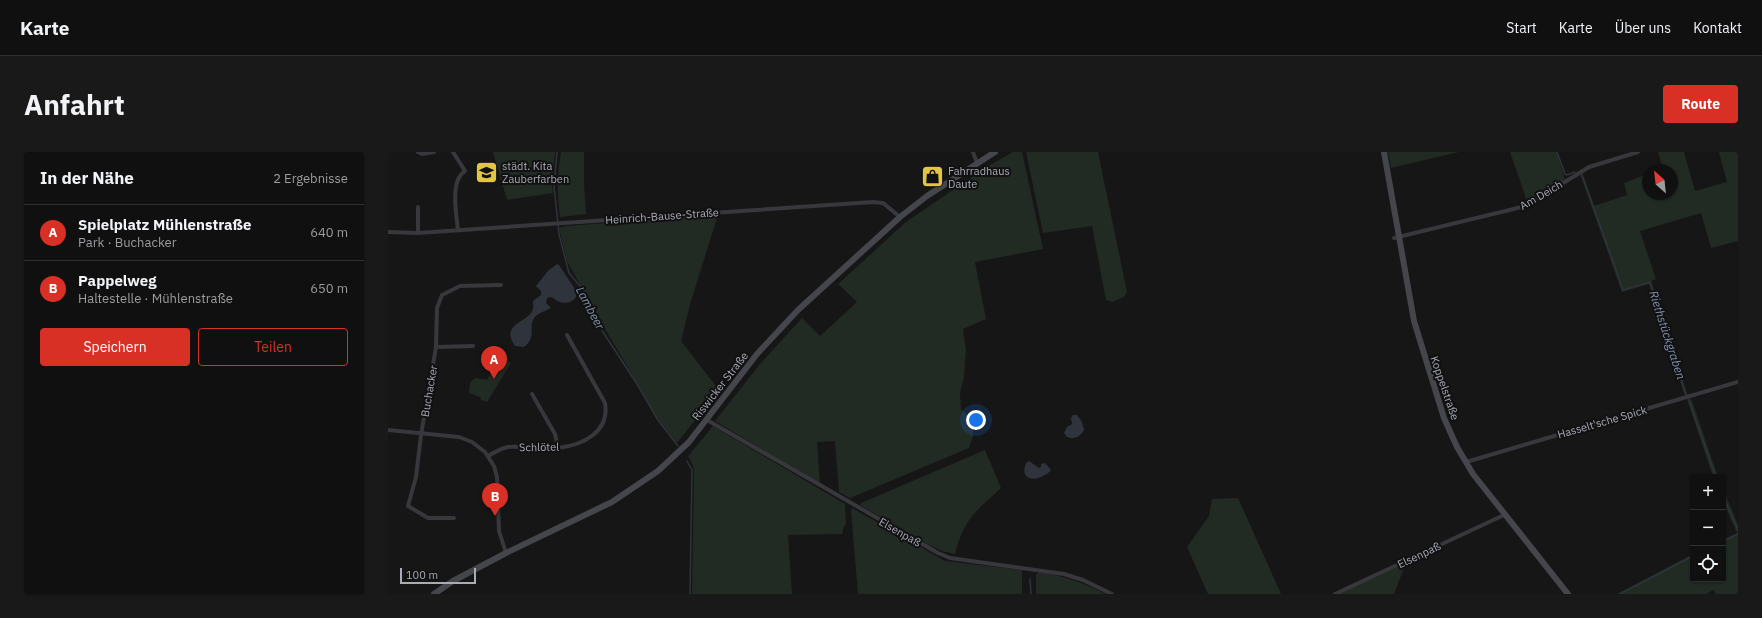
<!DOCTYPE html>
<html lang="de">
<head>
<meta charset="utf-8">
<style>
  :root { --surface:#101011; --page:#19191a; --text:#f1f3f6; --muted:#9c9d9f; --line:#303031; --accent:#d93025 }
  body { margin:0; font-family:"IBM Plex Sans",sans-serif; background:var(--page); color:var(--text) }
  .controls { position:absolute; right:12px; bottom:12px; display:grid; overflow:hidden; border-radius:4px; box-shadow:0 1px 3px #0004 }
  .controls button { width:36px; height:36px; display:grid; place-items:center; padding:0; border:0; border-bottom:1px solid var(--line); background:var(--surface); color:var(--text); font:20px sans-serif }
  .compass { position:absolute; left:1254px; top:12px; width:36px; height:36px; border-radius:50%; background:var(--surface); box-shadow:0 1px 3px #0004; rotate:333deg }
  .scale { position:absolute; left:12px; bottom:10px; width:76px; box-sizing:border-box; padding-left:4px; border:2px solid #a9abb6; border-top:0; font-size:11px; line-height:14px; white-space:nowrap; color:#a9abb6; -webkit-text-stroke:3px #111112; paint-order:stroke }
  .you { position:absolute; left:588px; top:268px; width:14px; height:14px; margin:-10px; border:3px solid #fff; border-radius:50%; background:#1a73e8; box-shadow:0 0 0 6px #1a73e833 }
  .badge { display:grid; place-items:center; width:26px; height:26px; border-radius:50%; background:var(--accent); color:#fff; font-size:13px; font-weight:700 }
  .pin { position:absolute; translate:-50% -33px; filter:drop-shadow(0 1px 2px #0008) }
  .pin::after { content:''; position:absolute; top:21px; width:14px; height:12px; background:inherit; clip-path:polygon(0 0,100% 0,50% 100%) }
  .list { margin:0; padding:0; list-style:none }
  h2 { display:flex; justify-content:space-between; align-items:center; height:52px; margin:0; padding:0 16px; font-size:17px }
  h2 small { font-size:13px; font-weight:400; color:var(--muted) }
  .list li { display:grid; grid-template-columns:26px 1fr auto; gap:12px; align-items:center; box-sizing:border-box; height:56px; padding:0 16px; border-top:1px solid var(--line) }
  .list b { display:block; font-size:15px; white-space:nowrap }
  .list p { margin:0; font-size:13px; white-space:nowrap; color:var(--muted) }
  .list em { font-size:13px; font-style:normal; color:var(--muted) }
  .actions { display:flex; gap:8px; padding:12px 16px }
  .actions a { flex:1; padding:9px 0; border:1px solid var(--accent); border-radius:4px; text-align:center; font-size:14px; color:var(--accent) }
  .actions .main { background:var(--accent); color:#fff }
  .icon { flex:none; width:22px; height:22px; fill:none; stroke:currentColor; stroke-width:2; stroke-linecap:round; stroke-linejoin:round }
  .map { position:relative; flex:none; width:1350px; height:442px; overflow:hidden; border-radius:4px }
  header { display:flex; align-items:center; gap:24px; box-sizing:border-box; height:56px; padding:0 20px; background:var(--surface); border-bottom:1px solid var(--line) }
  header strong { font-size:19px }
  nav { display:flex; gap:22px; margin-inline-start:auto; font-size:14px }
  .intro { display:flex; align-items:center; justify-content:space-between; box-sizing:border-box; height:96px; padding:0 24px }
  h1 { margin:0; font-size:28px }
  .button { padding:10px 18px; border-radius:4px; background:var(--accent); color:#fff; font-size:14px; font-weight:700 }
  main { display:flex; gap:24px; padding:0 24px }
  aside { flex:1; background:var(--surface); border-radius:4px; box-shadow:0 1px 3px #0004 }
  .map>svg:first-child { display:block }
  .green { fill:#222a24 }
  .water { fill:#2f343c }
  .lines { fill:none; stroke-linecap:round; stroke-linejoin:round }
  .stream { stroke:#2f343c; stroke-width:1.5 }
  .street { stroke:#37373c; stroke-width:4 }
  .secondary { stroke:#45464c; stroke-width:6 }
  .labels { text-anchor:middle; stroke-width:4; stroke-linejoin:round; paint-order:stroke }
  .poi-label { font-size:11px; fill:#a9abb6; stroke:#111112; text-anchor:start }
  .street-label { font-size:11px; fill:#a9abb6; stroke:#111112 }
  .water-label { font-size:12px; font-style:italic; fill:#8393ae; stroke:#111112 }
</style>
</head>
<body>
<header>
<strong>Karte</strong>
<nav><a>Start</a><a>Karte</a><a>Über uns</a><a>Kontakt</a></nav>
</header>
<div class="intro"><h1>Anfahrt</h1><a class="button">Route</a></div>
<main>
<aside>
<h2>In der Nähe<small>2 Ergebnisse</small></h2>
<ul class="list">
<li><span class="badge">A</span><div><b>Spielplatz Mühlenstraße</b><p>Park · Buchacker</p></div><em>640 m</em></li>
<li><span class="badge">B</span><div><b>Pappelweg</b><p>Haltestelle · Mühlenstraße</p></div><em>650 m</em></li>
</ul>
<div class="actions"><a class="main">Speichern</a><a>Teilen</a></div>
</aside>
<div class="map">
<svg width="1350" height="442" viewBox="0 0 1350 442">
  <rect width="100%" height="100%" fill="#161617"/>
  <g class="green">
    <path d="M105 0H167L164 34 165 41 119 48Z"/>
    <path d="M173 0H196V32L198 62 172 65C169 41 169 24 173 0Z"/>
    <path d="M625 0H634L655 97 587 110 598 167 575 177 578 198 576 225 572 241 573 257 585 268V284L581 296 462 346 451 340 447 289 429 290 432 332 327 269 372 212 414 166 432 184 469 150 450 132 518 70 597 16Z"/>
    <path d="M638 0H710L739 140 736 145 724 150 718 148 704 74 655 81Z"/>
    <path d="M1000 0H1071L1003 16Z"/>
    <path d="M1122 0H1169L1177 28 1140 52Z"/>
    <path d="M1270 0H1296L1307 39 1339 30 1331 0H1350V89L1323 96 1313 61 1252 79 1268 127 1263 129 1300 244H1297L1261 132 1234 140 1192 22 1194 21 1206 54 1239 43 1236 31 1260 22V42H1284V18H1273L1275 17Z"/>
    <path d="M330 63 303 149 293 189 331 238 289 291 269 265 216 175 179 109 171 76 178 74Z"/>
    <path d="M111 205 123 211 99 250 93 248 92 245 81 241 82 231 87 226 99 228Z"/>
    <path d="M1302 246 1304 249 1330 325H1326L1322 316 1299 247Z"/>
    <path d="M325 274 457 352 458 372 456 374 454 382 400 383 404 442H304L306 321 305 313 300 304Z"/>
    <path d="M597 298 613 336C587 360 576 367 567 402L554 399 539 392 472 353 473 351Z"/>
    <path d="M1335 336 1350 373V442H1328L1325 438 1319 442H1229L1305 402V427H1335V388L1349 381 1335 349Z"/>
    <path d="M850 346 851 348 893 442H820L799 395 821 364 824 347Z"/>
    <path d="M464 356 557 409 634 418V442H470L463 359Z"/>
    <path d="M1018 411 1006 442H951Z"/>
    <path d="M651 420C676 424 696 431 718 442H648V423Z"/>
  </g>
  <g class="water">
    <path d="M169 112 171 113 187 137C193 147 180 153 172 150 168 149 166 146 163 145L159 146 158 151 163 156C157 159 150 161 146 166 140 176 149 185 136 195L127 194C113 174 135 171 143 161 146 158 145 153 145 149L153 143V139L148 134 160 119Z"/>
    <path d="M685 263H689L694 270 696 278C692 285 686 288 679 285L676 281 679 275 684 272 683 266Z"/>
    <path d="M641 309 651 316 653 315V312L657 311 663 318C653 330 630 331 638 311Z"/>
  </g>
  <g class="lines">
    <g class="stream">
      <path d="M169 0 166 34 171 82 181 121 196 139 215 180 249 232 270 268 290 294"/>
      <path d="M1169 0 1177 22 1179 23 1187 20"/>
      <path d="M1194 23 1235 138 1262 130 1298 243"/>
      <path d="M1301 249 1328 325"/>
      <path d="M299 309 304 318 302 442"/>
      <path d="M1335 344 1350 378"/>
      <path d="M1335 389 1350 382"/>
      <path d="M642 427 643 442"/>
      <path d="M1232 442 1305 404"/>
    </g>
    <g class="street">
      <path d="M30 0 34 2 46 0"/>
      <path d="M65 0 77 19C62 28 68 61 70 78"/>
      <path d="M585 0 589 11"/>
      <path d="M0 80 30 81 485 50 495 51 512 65"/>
      <path d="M30 81V55"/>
      <path d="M1006 86 1138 54 1201 15 1250 0"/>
      <path d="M48 195 85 194"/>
      <path d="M144 242 167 282 170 296"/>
      <path d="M319 268 550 401 562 406 676 422 695 428 724 442"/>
      <path d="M0 278 71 285 84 290 97 300 106 314 109 325 111 379 118 401"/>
      <path d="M100 304C106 301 113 296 120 295 137 294 153 298 170 296 195 293 222 280 217 251L179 183"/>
      <path d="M1078 310 1350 230"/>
      <path d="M66 366H40L20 354 28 325 33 283 48 195 49 156 54 143 72 134 113 133"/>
      <path d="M947 442 1116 363"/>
    </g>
    <g class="secondary">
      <path d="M996 0 1026 169 1056 266 1069 295 1085 322 1180 442"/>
      <path d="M46 442 65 429 118 401 224 350 270 319 301 290 369 202 410 158 512 65 539 44 607 0"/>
    </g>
  </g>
  <defs>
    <symbol id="school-square" viewBox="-11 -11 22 22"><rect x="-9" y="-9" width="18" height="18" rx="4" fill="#e2c544" stroke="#111112"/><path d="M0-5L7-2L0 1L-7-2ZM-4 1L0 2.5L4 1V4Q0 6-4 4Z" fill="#111"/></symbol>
    <symbol id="shop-square" viewBox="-11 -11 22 22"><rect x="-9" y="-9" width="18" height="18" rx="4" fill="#e2c544" stroke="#111112"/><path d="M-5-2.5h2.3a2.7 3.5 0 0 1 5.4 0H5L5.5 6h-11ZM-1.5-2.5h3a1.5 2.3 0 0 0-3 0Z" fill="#111"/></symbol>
  </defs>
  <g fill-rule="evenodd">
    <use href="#school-square" x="86" y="8" width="25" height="25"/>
    <use href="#shop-square" x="532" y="12" width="25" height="25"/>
  </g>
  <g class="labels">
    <g class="poi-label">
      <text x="114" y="18">städt. Kita<tspan x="114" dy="13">Zauberfarben</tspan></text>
      <text x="560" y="23">Fahrradhaus<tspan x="560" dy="13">Daute</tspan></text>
    </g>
    <g class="street-label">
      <text transform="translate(1153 43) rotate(-30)" y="4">Am Deich</text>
      <text transform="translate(274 64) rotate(-4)" y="4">Heinrich-Bause-Straße</text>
      <text transform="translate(332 234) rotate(-52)" y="4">Riswicker Straße</text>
      <text transform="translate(1057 236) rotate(71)" y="4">Koppelstraße</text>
      <text transform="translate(41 239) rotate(-80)" y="4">Buchacker</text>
      <text transform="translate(1214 270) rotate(-16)" y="4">Hasselt'sche Spick</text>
      <text transform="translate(151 295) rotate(-1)" y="4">Schlötel</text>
      <text transform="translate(512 380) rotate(30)" y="4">Elsenpaß</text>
      <text transform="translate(1031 403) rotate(-25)" y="4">Elsenpaß</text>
    </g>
    <g class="water-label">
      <text transform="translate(202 156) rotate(62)" y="4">Lambeer</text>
      <text transform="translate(1279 183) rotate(72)" y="4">Riethstückgraben</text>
    </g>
  </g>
</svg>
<div class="controls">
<button>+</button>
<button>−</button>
<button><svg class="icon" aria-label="locate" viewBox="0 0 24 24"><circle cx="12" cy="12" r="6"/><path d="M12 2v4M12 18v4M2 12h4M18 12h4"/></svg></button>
</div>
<svg class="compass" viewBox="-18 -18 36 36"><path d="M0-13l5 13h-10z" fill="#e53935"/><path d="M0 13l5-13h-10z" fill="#9c9d9f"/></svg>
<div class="scale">100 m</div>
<div class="you"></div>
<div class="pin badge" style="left:106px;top:227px">A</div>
<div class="pin badge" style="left:107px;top:364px">B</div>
</div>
</main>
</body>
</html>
